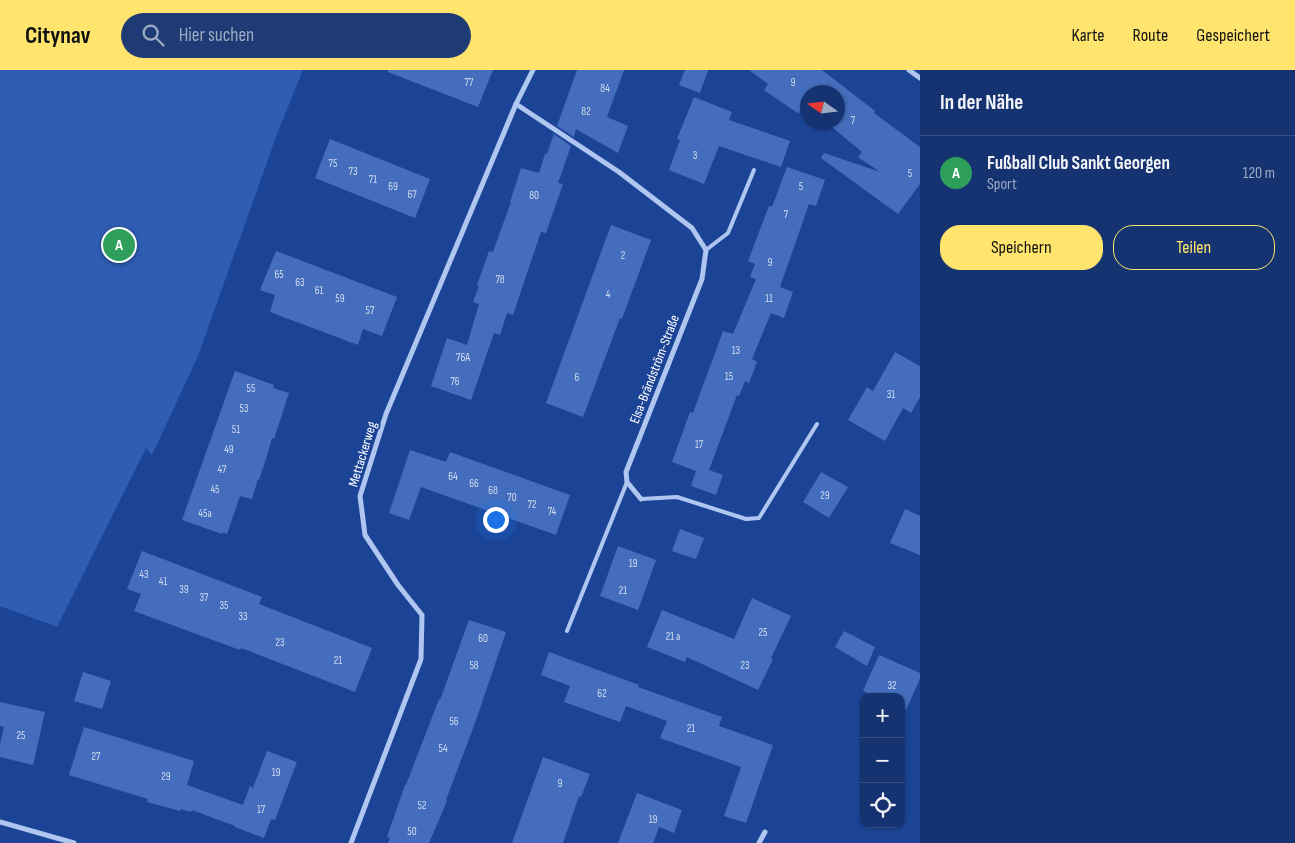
<!DOCTYPE html>
<html lang="de">
<head>
<meta charset="utf-8">
<style>
  :root { --surface:#153370; --page:#1e3b75; --text:#f1f3f6; --muted:#9daac3; --line:#344e83; --accent:#ffe46e }
  body { margin:0; font-family:"Sofia Sans Condensed",sans-serif; background:var(--page); color:var(--text) }
  .controls { position:absolute; right:15px; bottom:15px; display:grid; overflow:hidden; border-radius:10px; box-shadow:0 1px 4px #0004 }
  .controls button { width:45px; height:45px; display:grid; place-items:center; padding:0; border:0; border-bottom:1px solid var(--line); background:var(--surface); color:var(--text); font:25px sans-serif }
  .compass { position:absolute; left:800px; top:15px; width:45px; height:45px; border-radius:50%; background:var(--surface); box-shadow:0 1px 4px #0004; rotate:284deg }
  .you { position:absolute; left:495px; top:449px; width:18px; height:18px; margin:-12px; border:4px solid #fff; border-radius:50%; background:#1a73e8; box-shadow:0 0 0 8px #1a73e833 }
  .badge { display:grid; place-items:center; width:32px; height:32px; border-radius:50%; background:var(--accent); color:#fff; font-size:16px; font-weight:700 }
  .pin { position:absolute; translate:-50% -50%; border:2px solid #fff; box-shadow:0 1px 5px #0006 }
  .list { margin:0; padding:0; list-style:none }
  h2 { display:flex; justify-content:space-between; align-items:center; height:65px; margin:0; padding:0 20px; font-size:21px }
  h2 small { font-size:16px; font-weight:400; color:var(--muted) }
  .list li { display:grid; grid-template-columns:32px 1fr auto; gap:15px; align-items:center; box-sizing:border-box; height:75px; padding:0 20px; border-top:1px solid var(--line) }
  .list b { display:block; font-size:19px; white-space:nowrap }
  .list p { margin:0; font-size:16px; white-space:nowrap; color:var(--muted) }
  .list em { font-size:16px; font-style:normal; color:var(--muted) }
  .actions { display:flex; gap:10px; padding:15px 20px }
  .actions a { flex:1; padding:11px 0; border:1px solid var(--accent); border-radius:20px; text-align:center; font-size:18px; color:var(--accent) }
  .actions .main { background:var(--accent); color:#111 }
  .icon { flex:none; width:28px; height:28px; fill:none; stroke:currentColor; stroke-width:2; stroke-linecap:round; stroke-linejoin:round }
  .map { position:relative; flex:none; width:920px; height:773px; overflow:hidden }
  header { display:flex; align-items:center; gap:30px; box-sizing:border-box; height:70px; padding:0 25px; background:var(--accent); color:#111 }
  header strong { font-size:24px }
  nav { display:flex; gap:28px; margin-inline-start:auto; font-size:18px }
  .search { width:350px; height:45px; background:var(--page); display:flex; align-items:center; gap:12px; box-sizing:border-box; padding:0 18px; border-radius:28px; color:var(--muted); font-size:19px }
  main { display:flex }
  aside { flex:1; background:var(--surface) }
  .map>svg:first-child { display:block }
  .pitch { fill:#305db4 }
  .building { fill:#446ebd }
  .lines { fill:none; stroke-linecap:round; stroke-linejoin:round }
  .lane { stroke:#afc6f0; stroke-width:4 }
  .street { stroke:#afc6f0; stroke-width:5 }
  .labels { text-anchor:middle; stroke-width:4; stroke-linejoin:round; paint-order:stroke }
  .number-label { font-size:11px; fill:#d0dbee }
  .street-label { font-size:14px; fill:#fff; stroke:#1c4496 }
</style>
</head>
<body>
<header>
<strong>Citynav</strong>
<div class="search"><svg class="icon" aria-label="search" viewBox="0 0 24 24"><circle cx="10" cy="10" r="6"/><path d="M15 15l6 6"/></svg>Hier suchen</div>
<nav><a>Karte</a><a>Route</a><a>Gespeichert</a></nav>
</header>
<main>
<div class="map">
<svg width="920" height="773" viewBox="0 0 920 773">
  <rect width="100%" height="100%" fill="#1c4496"/>
  <path class="pitch" d="M0 0H303L277 64 198 286 152 385 146 378 57 557 0 536Z"/>
  <g class="building">
    <path d="M388 0H493L478 37 388 2Z"/>
    <path d="M577 0H624L607 47 628 56 618 83 576 59 574 67 557 56Z"/>
    <path d="M685 0H708L700 23 679 15Z"/>
    <path d="M749 0H822L875 41 874 43 920 77V114L898 144 821 88 824 83 880 102 858 87 862 82 826 52H838V22H808V39L802 34 799 44 764 20 768 14Z"/>
    <path d="M694 27 732 42 729 50 790 71 781 97 719 76 704 114 669 100 680 70 677 69Z"/>
    <path d="M554 64 571 76 558 113 563 114 546 163 541 162 513 245 507 243 500 265 494 263 471 330 431 316 447 268 467 275 479 234 473 232 479 216 477 215 489 181 493 182 511 132H510L521 98 539 103 545 84H547Z"/>
    <path d="M330 69 430 109 415 148 315 108Z"/>
    <path d="M787 97 825 110 816 136 809 134 780 217 793 222 784 248 771 243 752 289 757 292 749 313 745 311 739 326 737 325 709 400 723 405 716 425 691 416 696 401 672 392 690 342 693 343 723 261 733 264 756 209 750 207 755 194 748 191 769 136 772 137Z"/>
    <path d="M611 155 651 170 622 249 620 248 583 347 546 333Z"/>
    <path d="M276 181 397 227 382 266 363 259 358 275 270 242 275 225 260 220Z"/>
    <path d="M895 282 920 296V327L911 343 903 338 885 371 848 350 867 317 873 321Z"/>
    <path d="M235 301 274 315 273 318 289 323 274 369 272 368 266 389 259 410 258 409 252 429 240 426 227 464 223 462 222 464 182 450Z"/>
    <path d="M410 380 446 392 450 382 570 425 556 465 421 417 409 450 389 443Z"/>
    <path d="M821 402 848 417 829 448 803 432Z"/>
    <path d="M905 439 920 446V485L890 473Z"/>
    <path d="M680 459 704 468 696 489 672 481Z"/>
    <path d="M618 476 656 490 638 540 600 526Z"/>
    <path d="M142 481 262 527 259 534 372 578 355 622 241 578 240 580 134 541 141 524 127 519Z"/>
    <path d="M752 528 791 546 771 588 773 589 758 620 687 587 685 592 647 577 662 540 734 569Z"/>
    <path d="M469 550 506 562 475 653 446 730 447 731 429 773H388L390 768 387 767 405 715H406L439 629 440 630Z"/>
    <path d="M844 561 875 577 867 596 835 577Z"/>
    <path d="M549 582 639 615 638 617 722 647 719 656 773 675 746 753 724 746 741 697 660 668 667 651 626 636 620 652 564 632 570 616 541 605Z"/>
    <path d="M879 585 920 603V609L906 640 901 638V627H876L863 621Z"/>
    <path d="M83 602 111 611 102 639 74 631Z"/>
    <path d="M0 632 45 642 33 695 0 687V674L4 657 0 656Z"/>
    <path d="M84 657 194 691 187 715 243 735 250 716 253 718 267 681 297 692 275 750 271 749 264 768 235 757V756L192 740 191 742 181 739 180 741 147 732 148 729 69 705Z"/>
    <path d="M543 687 590 704 581 727 579 726 563 773H512Z"/>
    <path d="M637 723 682 740 674 763 659 757 653 773H618Z"/>
  </g>
  <g class="lines">
    <g class="lane">
      <path d="M706 180 728 163 754 100"/>
      <path d="M641 429 677 427 746 449 759 448 817 354"/>
      <path d="M567 561 627 412"/>
    </g>
    <g class="street">
      <path d="M909 0 920 8"/>
      <path d="M516 34 619 102 692 158 706 180 702 209 626 402 627 412 641 429"/>
      <path d="M0 752 74 773"/>
      <path d="M351 773 421 589 422 545 398 515 365 465 360 426 386 344 516 34 533 0"/>
      <path d="M759 773 765 762"/>
    </g>
  </g>
  <g class="labels">
    <g class="number-label">
      <text x="469" y="16">77</text>
      <text x="793" y="16">9</text>
      <text x="605" y="22">84</text>
      <text x="586" y="45">82</text>
      <text x="853" y="54">7</text>
      <text x="695" y="89">3</text>
      <text x="333" y="97">75</text>
      <text x="353" y="105">73</text>
      <text x="910" y="107">5</text>
      <text x="373" y="113">71</text>
      <text x="393" y="120">69</text>
      <text x="801" y="120">5</text>
      <text x="412" y="128">67</text>
      <text x="534" y="129">80</text>
      <text x="786" y="148">7</text>
      <text x="623" y="189">2</text>
      <text x="770" y="196">9</text>
      <text x="279" y="208">65</text>
      <text x="500" y="213">78</text>
      <text x="300" y="216">63</text>
      <text x="319" y="224">61</text>
      <text x="608" y="228">4</text>
      <text x="340" y="232">59</text>
      <text x="769" y="232">11</text>
      <text x="370" y="244">57</text>
      <text x="736" y="284">13</text>
      <text x="463" y="291">76A</text>
      <text x="729" y="310">15</text>
      <text x="577" y="311">6</text>
      <text x="455" y="315">76</text>
      <text x="251" y="322">55</text>
      <text x="891" y="328">31</text>
      <text x="244" y="342">53</text>
      <text x="236" y="363">51</text>
      <text x="699" y="378">17</text>
      <text x="229" y="383">49</text>
      <text x="222" y="403">47</text>
      <text x="453" y="410">64</text>
      <text x="474" y="417">66</text>
      <text x="215" y="423">45</text>
      <text x="493" y="424">68</text>
      <text x="825" y="429">29</text>
      <text x="512" y="431">70</text>
      <text x="532" y="438">72</text>
      <text x="552" y="445">74</text>
      <text x="205" y="447">45a</text>
      <text x="633" y="497">19</text>
      <text x="144" y="508">43</text>
      <text x="163" y="515">41</text>
      <text x="184" y="523">39</text>
      <text x="623" y="524">21</text>
      <text x="204" y="531">37</text>
      <text x="224" y="539">35</text>
      <text x="243" y="550">33</text>
      <text x="763" y="566">25</text>
      <text x="673" y="570">21 a</text>
      <text x="483" y="572">60</text>
      <text x="280" y="576">23</text>
      <text x="338" y="594">21</text>
      <text x="474" y="599">58</text>
      <text x="745" y="599">23</text>
      <text x="892" y="619">32</text>
      <text x="602" y="627">62</text>
      <text x="454" y="655">56</text>
      <text x="691" y="662">21</text>
      <text x="21" y="669">25</text>
      <text x="443" y="682">54</text>
      <text x="96" y="690">27</text>
      <text x="276" y="706">19</text>
      <text x="166" y="710">29</text>
      <text x="560" y="717">9</text>
      <text x="422" y="739">52</text>
      <text x="261" y="743">17</text>
      <text x="653" y="753">19</text>
      <text x="412" y="765">50</text>
    </g>
    <g class="street-label">
      <text transform="translate(654 299) rotate(-69)" y="5">Elsa-Brändström-Straße</text>
      <text transform="translate(362 384) rotate(-73)" y="5">Mettackerweg</text>
    </g>
  </g>
</svg>
<div class="controls">
<button>+</button>
<button>−</button>
<button><svg class="icon" aria-label="locate" viewBox="0 0 24 24"><circle cx="12" cy="12" r="6"/><path d="M12 2v4M12 18v4M2 12h4M18 12h4"/></svg></button>
</div>
<svg class="compass" viewBox="-18 -18 36 36"><path d="M0-13l5 13h-10z" fill="#e53935"/><path d="M0 13l5-13h-10z" fill="#9daac3"/></svg>
<div class="you"></div>
<div class="pin badge" style="left:119px;top:175px;background:#2e9e5b">A</div>
</div>
<aside>
<h2>In der Nähe<small></small></h2>
<ul class="list">
<li><span class="badge" style="background:#2e9e5b">A</span><div><b>Fußball Club Sankt Georgen</b><p>Sport</p></div><em>120 m</em></li>
</ul>
<div class="actions"><a class="main">Speichern</a><a>Teilen</a></div>
</aside>
</main>
</body>
</html>
